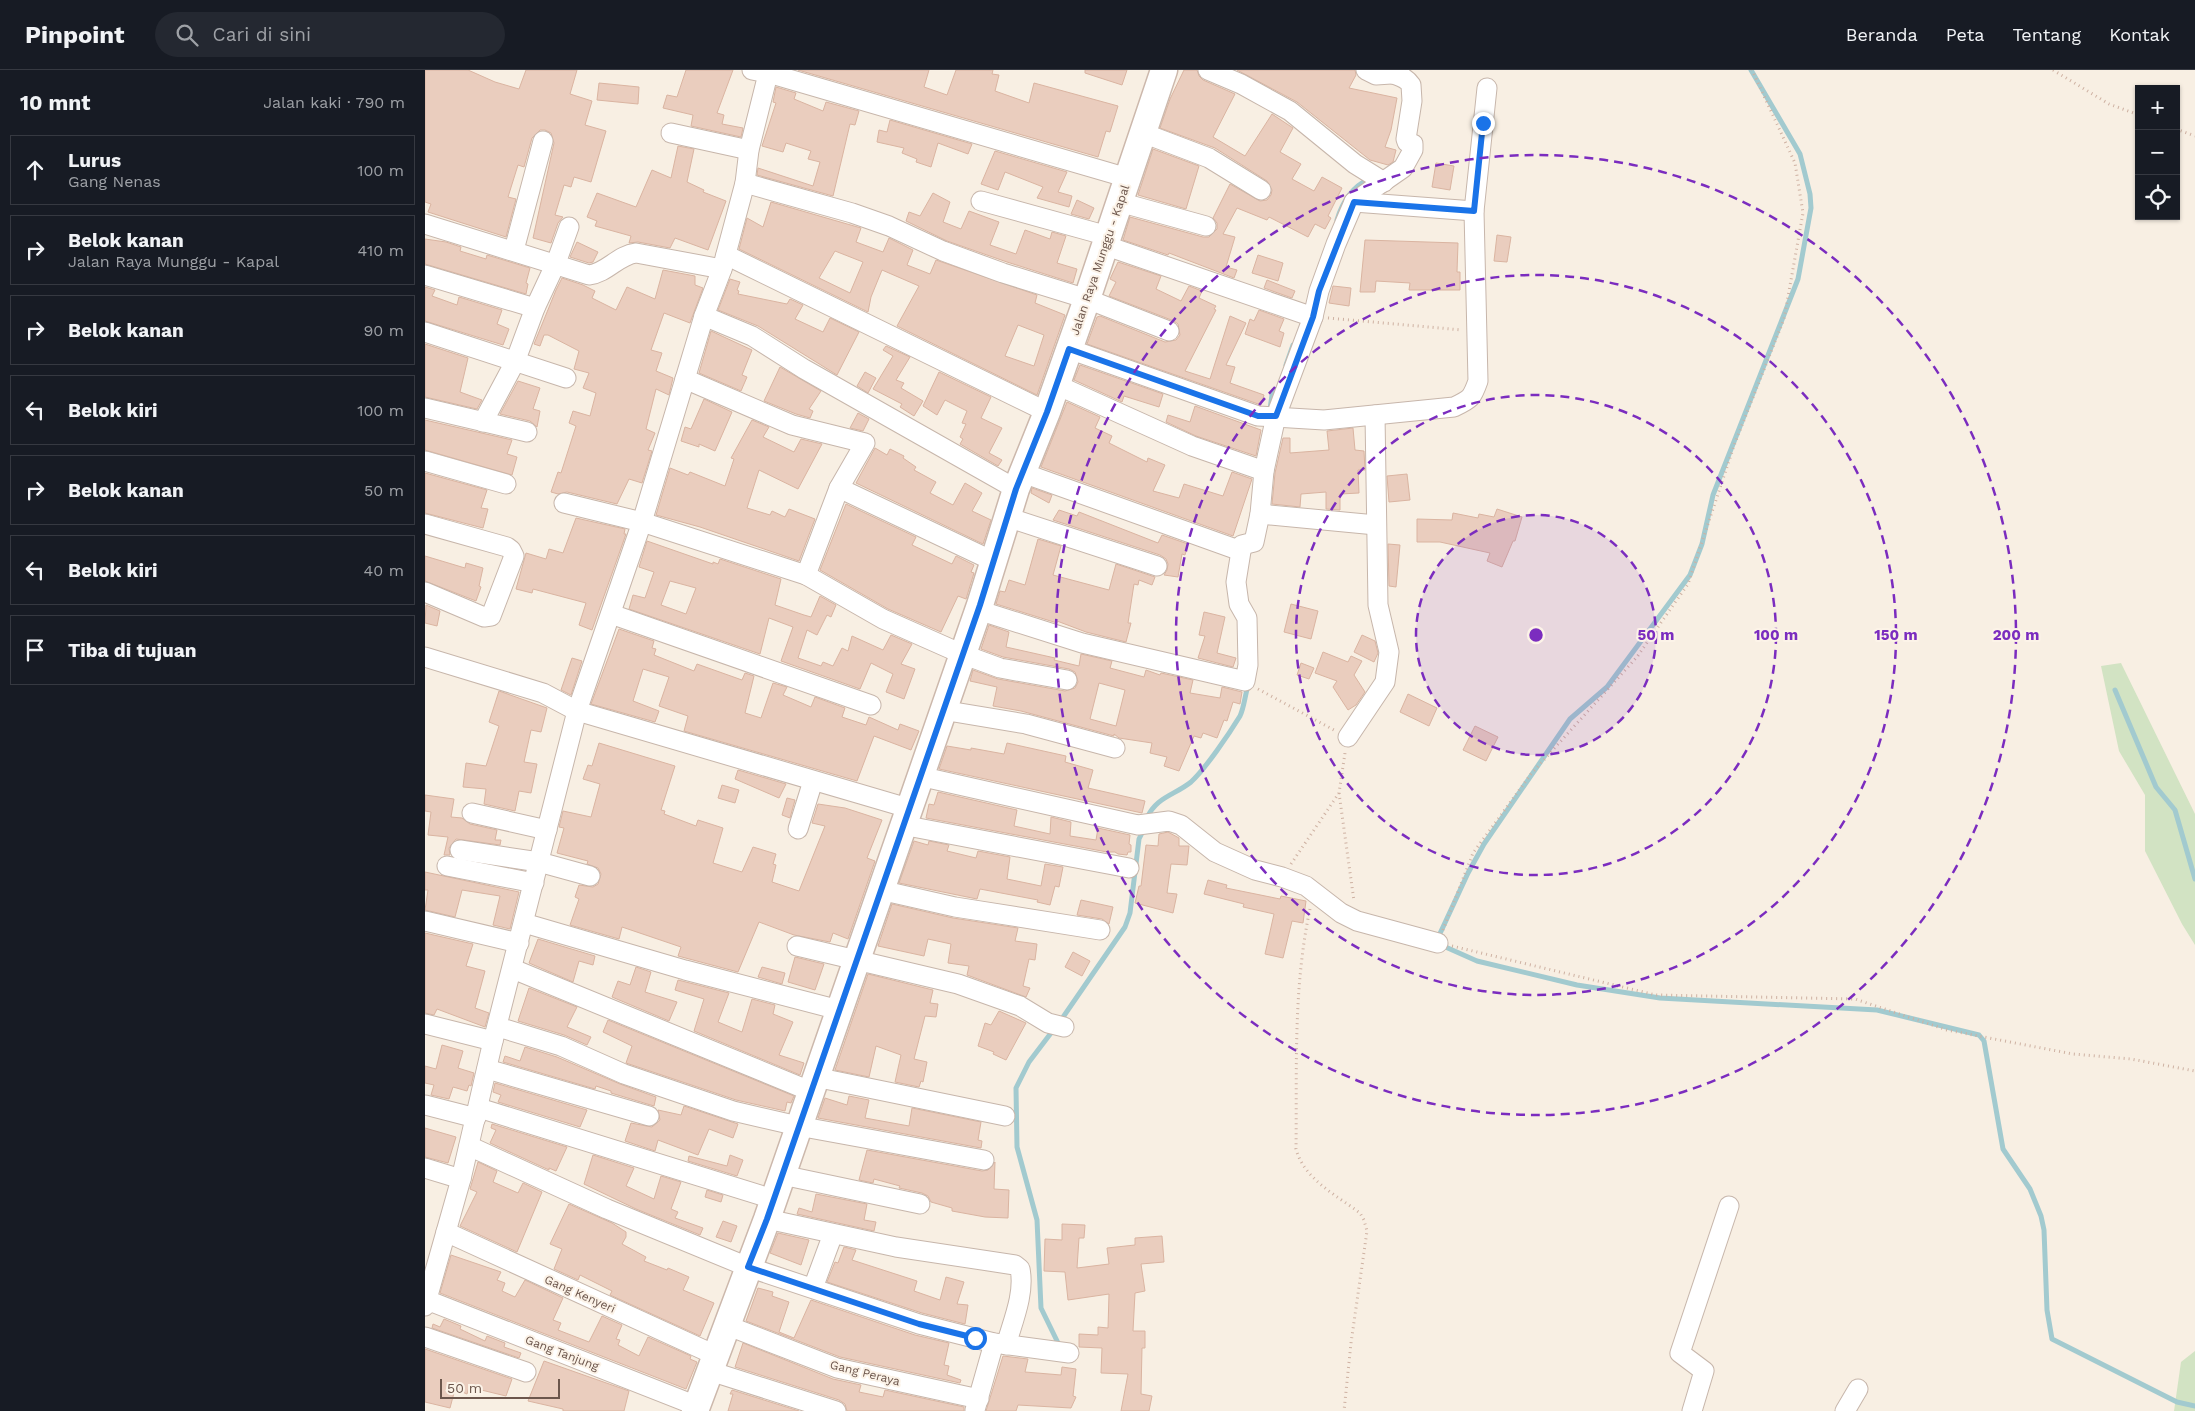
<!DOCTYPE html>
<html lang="id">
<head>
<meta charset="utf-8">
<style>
  :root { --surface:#171b24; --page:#242831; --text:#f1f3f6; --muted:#9ea1a6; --line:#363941 }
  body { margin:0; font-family:"Work Sans",sans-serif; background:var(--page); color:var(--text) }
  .controls { position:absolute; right:15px; top:15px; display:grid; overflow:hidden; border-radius:0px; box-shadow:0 1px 4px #0004 }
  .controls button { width:45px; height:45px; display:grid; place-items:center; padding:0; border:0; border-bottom:1px solid var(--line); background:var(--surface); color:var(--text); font:25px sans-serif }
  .scale { position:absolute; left:15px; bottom:12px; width:120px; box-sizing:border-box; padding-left:5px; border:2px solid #6c564c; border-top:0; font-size:14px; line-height:18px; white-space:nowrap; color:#6c564c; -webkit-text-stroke:4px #fcf3e8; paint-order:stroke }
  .stop { position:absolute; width:15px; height:15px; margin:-11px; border:4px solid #1a73e8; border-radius:50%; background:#fff }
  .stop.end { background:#1a73e8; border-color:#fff; box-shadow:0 1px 5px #0008 }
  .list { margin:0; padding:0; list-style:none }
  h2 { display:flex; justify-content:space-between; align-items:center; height:65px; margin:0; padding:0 20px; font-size:21px }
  h2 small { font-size:16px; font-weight:400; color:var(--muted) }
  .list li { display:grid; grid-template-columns:32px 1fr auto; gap:15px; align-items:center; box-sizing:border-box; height:70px; margin:0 10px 10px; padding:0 10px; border:1px solid var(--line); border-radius:0px }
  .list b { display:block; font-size:19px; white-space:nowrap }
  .list p { margin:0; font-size:16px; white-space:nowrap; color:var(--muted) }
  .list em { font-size:16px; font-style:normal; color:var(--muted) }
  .icon { flex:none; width:28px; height:28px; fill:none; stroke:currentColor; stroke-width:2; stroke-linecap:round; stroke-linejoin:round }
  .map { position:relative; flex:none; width:1770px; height:1341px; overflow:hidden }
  header { display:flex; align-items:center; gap:30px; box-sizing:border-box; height:70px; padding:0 25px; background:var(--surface); border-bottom:1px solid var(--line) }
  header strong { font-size:24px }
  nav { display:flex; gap:28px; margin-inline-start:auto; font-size:18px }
  .search { width:350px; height:45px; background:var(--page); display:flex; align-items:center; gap:12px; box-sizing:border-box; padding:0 18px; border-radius:28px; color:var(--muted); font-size:19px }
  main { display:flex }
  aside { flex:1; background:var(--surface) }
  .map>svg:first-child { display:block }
  .green { fill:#d2e3c3 }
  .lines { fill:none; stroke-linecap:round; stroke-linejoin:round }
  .stream { stroke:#a2cacf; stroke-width:5 }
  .building { fill:#eacdbe; stroke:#dab4a1; fill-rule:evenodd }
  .street-casing { stroke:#c7b6ab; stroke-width:21 }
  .secondary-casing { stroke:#ccb8ac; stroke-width:29 }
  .path { stroke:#ceb1a2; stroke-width:3; stroke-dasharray:1 4; stroke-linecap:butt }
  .street { stroke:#fff; stroke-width:19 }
  .secondary { stroke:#fff; stroke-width:26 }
  .route { stroke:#1a73e8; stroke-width:6 }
  .ring { fill:none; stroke:#7b2cbf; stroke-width:2.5; stroke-dasharray:9 6 }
  .labels { text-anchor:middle; stroke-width:4; stroke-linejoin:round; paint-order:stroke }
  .street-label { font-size:12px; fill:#6c564c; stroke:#fcf3e8 }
  .centre { fill:#7b2cbf; stroke:#fcf3e8; stroke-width:2.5 }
  .ring-label { font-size:15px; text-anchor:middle; font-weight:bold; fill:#7b2cbf; stroke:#fcf3e8; stroke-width:4; stroke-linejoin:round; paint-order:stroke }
</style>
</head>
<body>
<header>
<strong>Pinpoint</strong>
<div class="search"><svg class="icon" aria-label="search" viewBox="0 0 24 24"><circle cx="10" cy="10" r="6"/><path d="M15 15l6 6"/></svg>Cari di sini</div>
<nav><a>Beranda</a><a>Peta</a><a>Tentang</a><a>Kontak</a></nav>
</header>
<main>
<aside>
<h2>10 mnt<small>Jalan kaki · 790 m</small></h2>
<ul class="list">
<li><svg class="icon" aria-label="ahead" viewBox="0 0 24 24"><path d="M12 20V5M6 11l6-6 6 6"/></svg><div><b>Lurus</b><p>Gang Nenas</p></div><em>100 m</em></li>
<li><svg class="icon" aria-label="right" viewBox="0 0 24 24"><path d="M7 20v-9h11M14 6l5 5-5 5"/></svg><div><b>Belok kanan</b><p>Jalan Raya Munggu - Kapal</p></div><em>410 m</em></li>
<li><svg class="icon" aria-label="right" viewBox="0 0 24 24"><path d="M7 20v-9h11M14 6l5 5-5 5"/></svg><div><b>Belok kanan</b></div><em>90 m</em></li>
<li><svg class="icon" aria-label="left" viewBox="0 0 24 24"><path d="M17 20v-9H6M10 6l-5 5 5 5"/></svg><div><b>Belok kiri</b></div><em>100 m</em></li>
<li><svg class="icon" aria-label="right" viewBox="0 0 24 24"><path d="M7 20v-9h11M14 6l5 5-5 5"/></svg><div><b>Belok kanan</b></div><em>50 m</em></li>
<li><svg class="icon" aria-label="left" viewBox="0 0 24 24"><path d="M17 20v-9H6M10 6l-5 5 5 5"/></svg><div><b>Belok kiri</b></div><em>40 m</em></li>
<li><svg class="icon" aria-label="arrive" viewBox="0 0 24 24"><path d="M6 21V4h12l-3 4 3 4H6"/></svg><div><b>Tiba di tujuan</b></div></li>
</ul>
</aside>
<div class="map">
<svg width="1770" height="1341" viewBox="0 0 1770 1341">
  <rect width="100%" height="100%" fill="#f8efe3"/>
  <g class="green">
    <path d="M1696 593 1770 744V875L1757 854 1720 781V725L1694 681 1676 596Z"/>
    <path d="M1770 1281V1341H1749L1756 1292Z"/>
  </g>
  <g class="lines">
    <g class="stream">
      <path d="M912 150C917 133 927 117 944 109"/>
      <path d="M861 295 868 275"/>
      <path d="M845 339 847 325 855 316"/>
      <path d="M1690 620 1731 717 1750 740 1770 809"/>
      <path d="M722 748C731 727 750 725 766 712 781 698 804 664 815 646 819 638 820 625 823 616"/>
      <path d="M1012 870 1043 803 1059 774 1145 649 1182 617 1265 505 1277 474 1288 425 1373 209 1386 138 1385 124 1375 84 1326 0"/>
      <path d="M1016 875 1052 891 1152 915 1235 928 1452 940 1554 965 1559 971 1578 1079 1605 1119 1616 1146 1619 1160 1622 1240 1627 1269 1752 1332 1770 1336"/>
      <path d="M634 953 700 857 705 843 714 769 718 761"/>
      <path d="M629 959 604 992 591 1018 592 1077 612 1150 616 1238 635 1277"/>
    </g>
  </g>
  <g class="building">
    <path d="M0 0H43L70 12 94 19 101 0H152L145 24 167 31 160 55 181 61 166 112 149 107 146 117 139 115 130 145 138 147 133 153 126 173 108 168 129 73 126 63 120 60H115L107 68 99 97 93 95 83 127 91 129 81 167 3 142 6 134 0 132Z"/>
    <path d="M261 0H308L292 43 299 45 297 54 318 58 316 67 266 56 268 45 238 38 242 25 252 27Z"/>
    <path d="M373 0H504L499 17 522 25 531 0H568L567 4 574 5 570 21 604 33 609 13 693 36 685 62 681 61 673 87Z"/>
    <path d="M660 0H702L697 15 660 3Z"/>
    <path d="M759 0H772L774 6 778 10 810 24 788 67 820 86 847 44 868 58 855 82 876 94 867 109 889 121 897 107 917 118 903 146 906 148 900 159 890 154 883 167 844 147 842 150 812 138 798 164 810 167 801 197 812 200 809 208 744 183 743 185 698 170 705 147 778 167H784L792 159V153L788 148 805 114 835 131 842 130 846 125 847 120 842 111 790 78 735 58 745 29Z"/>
    <path d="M812 0H930L931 5 924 18 972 28 966 60 960 77 971 80 968 92 963 95 945 90 872 32Z"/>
    <path d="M174 13 214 17 213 34 172 30Z"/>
    <path d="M351 17 371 23 369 29 398 41 401 32 434 41 430 55 425 54 408 126 332 105 333 98 388 116 395 92 383 89 386 81 361 73 358 82 337 76 351 33 348 32Z"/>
    <path d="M465 50 547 74 543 84 513 73 506 97 491 92 492 89 477 83 479 78 452 72 454 60 462 62Z"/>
    <path d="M253 76 269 79 262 112 279 120 278 122 301 131 283 180 250 168 245 178 213 172 204 173 206 166 170 156 172 151 162 147 172 123 211 137 227 100 246 108Z"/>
    <path d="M728 79 774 96 761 139 713 125Z"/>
    <path d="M570 81 642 102 633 122 647 126 644 137 612 128 618 117 580 102 573 120 556 114Z"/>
    <path d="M1011 93 1029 96 1025 120 1007 117Z"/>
    <path d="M508 123 525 132 518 152 536 159 544 141 574 152 565 175 591 184 600 160 625 169 627 162 641 166 632 193 652 199 648 213 582 192 522 171 481 151 484 142 495 146Z"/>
    <path d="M652 130 669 138 664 149 646 144Z"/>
    <path d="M346 132 436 158 431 172 458 182 464 168 488 180 482 195 505 204 511 190 612 225 610 233 640 245 612 325 472 256 494 216 457 200 446 227 443 242 314 179 322 148 338 157ZM410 181 438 192 425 223 394 208ZM593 255 619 265 609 296 580 286Z"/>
    <path d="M1072 165 1086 167 1082 192 1069 191Z"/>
    <path d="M0 169 21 172 36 177 35 181 61 189 62 185 105 198 101 213 103 214 101 224 0 194Z"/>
    <path d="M940 170 1033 173 1032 202H1035V220H984L985 213 951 211 950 222H935Z"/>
    <path d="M152 172 173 182 168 192 164 193 145 187Z"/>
    <path d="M833 185 858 193 853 211 827 203Z"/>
    <path d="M693 192 736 206 731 219 756 231 764 216 777 221 774 228 791 236 789 239 791 240 760 301 785 309 805 246 821 253 801 295 810 297 805 313 839 325 836 335 662 274 672 247 675 246 740 272 751 270 755 265 753 254 749 251 684 226 691 212 685 209Z"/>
    <path d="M238 200 270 206V215L278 218 265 253 239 243 226 280 237 283 231 301 248 308 244 325 231 319 221 359 230 363 223 380 227 381 217 413 204 409 192 434 142 422 133 424 126 422 133 402 136 403 151 356 144 353 148 341 165 346 171 323 158 318 164 303 149 299 154 281 123 265H119L115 276 109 274 131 220 137 208 158 215 170 221 167 228 191 240 202 217 230 229Z"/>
    <path d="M305 209 315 212 312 220 314 221 313 224 362 234 365 229 378 235 370 249 398 262 405 248 434 262 412 305 333 256 293 240Z"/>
    <path d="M842 210 870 221 867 228 839 218Z"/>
    <path d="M908 216 926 218 924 236 904 233Z"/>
    <path d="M0 217 10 220 7 226 32 235 34 227 77 240 72 254 84 259 78 275 0 251Z"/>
    <path d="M834 240 859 249 854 261 859 263 855 277 820 264 825 249 829 251Z"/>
    <path d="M286 261 327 280 317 305 322 307 316 321 274 303Z"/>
    <path d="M0 274 43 288 35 322 57 330 52 339 0 327Z"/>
    <path d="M461 276 485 287 471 310 479 313 476 318 498 331 489 346 475 337 477 334 448 319 468 286 458 280Z"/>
    <path d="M655 295 738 324 734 337 699 326 697 332 649 310Z"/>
    <path d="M355 297 396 321 384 339 388 341 385 348 371 344 339 331Z"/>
    <path d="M440 302 451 308 443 323 432 316Z"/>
    <path d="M514 302 566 327 556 348 577 358 564 383 577 390 573 396 535 374 538 369 535 367 541 354 537 353 542 341 520 330 512 345 498 336Z"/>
    <path d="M93 311 115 318 108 339 115 341 112 357 105 351 75 344Z"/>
    <path d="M279 329 307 342 290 381 274 374V377L256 371 260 357 266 359Z"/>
    <path d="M642 332 675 347 670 358 687 366 684 373 722 392 723 388 740 395 728 421 754 428 759 414 798 426 807 402 827 409 808 466 616 397Z"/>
    <path d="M770 336 836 360 831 386 771 366 741 352 743 345 765 352Z"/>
    <path d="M433 343 444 349 438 361 425 358Z"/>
    <path d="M0 350 87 370 82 384 92 387 87 405 0 380Z"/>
    <path d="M327 350 344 357 338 367 369 382 376 369 397 374 373 419 334 400 322 438 345 445 347 441 360 447 364 439 390 449 374 491 275 457 231 445 245 398 263 405 265 402 300 416 309 389 306 388Z"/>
    <path d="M928 358 930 380 939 381 940 400H933L934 423 915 424V440L901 439V422L876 424 875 437 847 434 850 403 858 368H865V383L904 380 902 361Z"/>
    <path d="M450 378 462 385 465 379 479 386 478 388 491 397 489 400 511 412 505 423 528 435 540 413 557 423 547 441 566 450 558 474 431 413Z"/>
    <path d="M0 403 62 420 56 438 63 439 58 458 0 443Z"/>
    <path d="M982 404 985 430 964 432 962 406Z"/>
    <path d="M607 418 627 425 624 433 606 423Z"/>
    <path d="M421 434 491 467 487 475 527 494 531 486 549 495 546 502 549 503 541 529 533 526 516 562 463 539 395 500Z"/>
    <path d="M1072 439 1097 447 1090 471H1088L1077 497 1062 491 1065 483 1015 472H992V449L1027 450 1028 443 1053 448 1054 444 1069 447Z"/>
    <path d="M634 440 652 446 654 442 733 473 737 465 763 474 760 485 757 484 753 507 739 505 742 500 743 494 741 489 735 485 628 450Z"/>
    <path d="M151 448 200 459 199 464H201L167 560 154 555 161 533 108 519 107 523 91 519 101 483 121 489 124 479 138 483Z"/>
    <path d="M613 469 636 476 628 505 684 520 691 494 730 507 727 515 714 510 713 515 709 514 703 553H706L701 572 661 562 632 551V553L571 534 575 521 580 522 584 510 600 515Z"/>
    <path d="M222 471 288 494V492L293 494 295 489 356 509 350 535 379 545 386 547 395 526 411 535 406 547 402 545 392 565 382 560 373 588 396 596 398 592 408 596 417 578 423 581 427 566 458 580 466 565 487 574 476 594 490 599 479 629 461 622 468 604 446 593 435 619 356 591 368 557 344 548 335 584 204 539 208 525 220 528 229 502 214 497ZM245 511 271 518 261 544 236 535Z"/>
    <path d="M963 474 975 475 971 517 964 516Z"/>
    <path d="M0 486 40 498 41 493 58 498 54 516 56 517 51 531 0 511Z"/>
    <path d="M866 534 893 541 886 569 859 562Z"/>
    <path d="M1 535 15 541 12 556 0 553Z"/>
    <path d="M779 542 800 547 792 583 811 588 808 597 773 588 780 566 774 565Z"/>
    <path d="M564 555 584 562 581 577 630 588 629 590 654 596 656 584 687 591 685 598 719 607 721 600 735 605 736 603 768 610 765 623 795 628 797 617 817 622 815 634 808 632 802 651 799 650 792 668 778 663 776 668 769 666 754 701 739 696 742 687 725 683 727 673 694 668 689 664V666L596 641 568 636 572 617 545 611 548 600 573 609 640 621 650 618 653 612 650 602 644 599 578 587 556 579ZM674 613 700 620 691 656 665 649Z"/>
    <path d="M194 559 229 571 227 578 231 579 229 585 269 601 272 594 317 610 320 603 329 606 320 643 336 648 348 613 362 617 358 625 386 637 390 627 420 638 417 647 441 655 444 647 473 660 475 654 494 661 486 680 449 666 432 711 259 661 263 646 234 636 244 607 218 599 208 631 234 641 230 652 166 634Z"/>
    <path d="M937 565 950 571 953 583 949 592 929 582Z"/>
    <path d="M898 582 923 592 926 586 937 591 929 605 940 622 931 635 923 640 908 617 912 611 890 603Z"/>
    <path d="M147 588 157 591 146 625 136 620Z"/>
    <path d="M876 593 889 598 884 609 872 605Z"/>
    <path d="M74 621 122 638 116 662 106 660 99 692 112 694 106 723 94 721 90 741 59 734 61 719 38 717 41 693 61 696 74 656 64 652Z"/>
    <path d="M983 624 1012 638 1004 656 975 642Z"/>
    <path d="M1050 656 1073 667 1061 691 1038 680Z"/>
    <path d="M174 673 250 696 236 740 240 741 239 744 271 756 273 750 298 758 288 793 317 802 328 777 351 784 348 794 351 795 347 812 374 821 400 756 387 753 393 734 420 738 457 750 442 788 450 791 423 869 408 863 405 872 369 865 334 852 313 902 253 886 256 877 197 857 194 869 145 855 154 829 150 827 154 815 168 817 173 814 176 804 173 798 162 794 163 791 132 783 139 758 134 757 138 741 166 747 175 714 158 709 163 695 167 696Z"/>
    <path d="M582 673 641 686 640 692 668 700 663 718 720 731 717 743 514 699 522 676 546 680V678L579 684Z"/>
    <path d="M313 700 361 714 354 728 310 709Z"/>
    <path d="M297 715 314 720 310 733 293 728Z"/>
    <path d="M513 722 592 740 589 756 625 764 626 747 646 752 645 766 671 770 673 758 705 765 704 774 706 775V782H703L702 785 693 784 690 782H682L501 748 504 734 509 735Z"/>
    <path d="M0 725 29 729 26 747 37 748 45 754 72 760 70 770H76L75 775 31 769 24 778 25 785H19L23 767 3 765 6 742 0 741Z"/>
    <path d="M362 728 370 730 365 748 357 745Z"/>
    <path d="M743 762 754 768V776H764L762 795 746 794 742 823 752 824 748 843 710 833 714 816H716L721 775 733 776 734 764Z"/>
    <path d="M489 771 503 775 504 771 524 775 522 781 551 788 553 781 585 787 582 809 616 816 620 794 638 797 634 817 630 816 625 835 612 832 613 830 555 819 552 829 474 813Z"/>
    <path d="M0 802 94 822 85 859 68 855 75 826 37 820 30 847 0 840 3 820H0Z"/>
    <path d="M783 810 802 815 801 818 855 829 856 826 881 831 878 853 867 851 858 888 840 884 849 844 818 837 819 834 779 824Z"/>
    <path d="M656 830 688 837 684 854 677 849 652 845Z"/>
    <path d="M467 834 528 848 593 858 590 871 612 874 610 890 604 889 598 916 605 918 601 927 542 905 544 896 523 893 526 874 503 869 499 886 453 876Z"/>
    <path d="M0 863 48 874 41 896 60 901 50 938 64 943 60 957 12 939 9 945 0 943Z"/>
    <path d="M113 869 170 886 168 895 154 891 148 912 104 893Z"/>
    <path d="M648 882 665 891 657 906 640 897Z"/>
    <path d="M370 887 399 894 390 920 363 912Z"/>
    <path d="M211 897 226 902 220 922 252 932 244 951 187 927 193 911 205 915Z"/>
    <path d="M337 897 360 903 357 914 333 907Z"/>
    <path d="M443 904 508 920 505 933 513 934 511 947 500 946 489 989 502 992 498 1012 496 1011 494 1017 470 1012 476 985 451 976 444 1007 410 1000Z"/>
    <path d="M253 910 304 923 293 952 317 962 327 929 350 935 348 944 368 952 354 985 379 993 375 1005 269 961 279 929 250 920Z"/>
    <path d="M104 918 152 937 142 957 166 967 162 975 139 965 93 951Z"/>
    <path d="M574 941 601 953 581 990 568 984 569 982 553 976 560 953 566 955Z"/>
    <path d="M183 950 369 1026 366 1033 362 1032 360 1041 311 1030 201 993 207 976 178 962Z"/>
    <path d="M17 975 38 981 33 998 49 1003 46 1016 44 1015 42 1021 28 1017 24 1029 6 1025 9 1015 0 1013V996L11 999Z"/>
    <path d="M100 977 132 987 195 1014 231 1027 229 1036 186 1023V1021L171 1016 170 1019 78 992 80 986 95 991Z"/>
    <path d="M70 1013 162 1040 155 1057 73 1032 76 1025 68 1022Z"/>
    <path d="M424 1026 444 1030 440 1048 484 1056 487 1038 556 1052 553 1070 557 1071 556 1078 393 1048 400 1028 422 1035Z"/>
    <path d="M259 1036 313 1054 308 1068 284 1059 273 1085 233 1070 230 1081 200 1071 206 1053 227 1057 235 1050 233 1040 256 1045Z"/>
    <path d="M67 1054 142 1077 131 1101 124 1098V1100L65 1073 71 1060 66 1058Z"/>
    <path d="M0 1058 31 1067 23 1093 0 1087Z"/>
    <path d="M442 1080 557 1101 563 1100 570 1092 569 1119 584 1120 583 1148 560 1147 527 1141V1138L506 1132 503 1126 497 1123 474 1118 475 1116 449 1109 448 1113 434 1110Z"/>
    <path d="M168 1085 209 1098 201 1116 229 1129 236 1106 256 1112 246 1139 253 1142 250 1148 278 1158 275 1165 211 1139 159 1114Z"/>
    <path d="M305 1085 318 1090 312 1106 263 1091 264 1086 302 1096Z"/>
    <path d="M53 1092 72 1101 68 1112 93 1123 98 1113 117 1122 92 1182 35 1156 52 1122 45 1119Z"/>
    <path d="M282 1120 298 1125 296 1132 280 1127Z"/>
    <path d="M391 1124 442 1134 439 1150 451 1152 449 1161 372 1144 374 1138 387 1142Z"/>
    <path d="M144 1134 187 1153 201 1162V1167L197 1174 221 1187 219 1191 242 1200 243 1198 264 1207 258 1220 289 1233 275 1266 185 1225 187 1221 155 1205 153 1210 129 1199 137 1179 125 1174Z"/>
    <path d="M298 1151 312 1156 306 1172 291 1167Z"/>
    <path d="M637 1154 660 1155 659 1168H654L652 1198 684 1194 682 1178 710 1175V1168L737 1166 739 1192 716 1194 720 1221 710 1223 708 1261H720V1278H717L716 1324 727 1326 724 1341H696L703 1304 676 1303 677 1278 654 1277V1264L673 1265V1257L683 1258 684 1224 643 1230 640 1202 619 1201 620 1169 637 1170Z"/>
    <path d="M353 1163 384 1170 376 1195 345 1183Z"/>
    <path d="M419 1177 431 1180 427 1190 492 1211 489 1221 515 1230 521 1207 539 1212 532 1234 543 1235 540 1254 497 1243 402 1212 410 1192 413 1193Z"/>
    <path d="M26 1185 76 1202 72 1210 80 1213 77 1221 90 1227 100 1210 138 1228 128 1250 136 1253 133 1260 164 1272 177 1246 197 1255 191 1269 195 1270 193 1275 214 1286 223 1267 266 1286 265 1289 272 1292 261 1319 15 1223Z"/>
    <path d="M333 1218 348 1222 347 1226 364 1232 354 1262 369 1268 386 1230 490 1265 524 1273 519 1295 524 1296 522 1305 536 1310 535 1313 415 1287 321 1251Z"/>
    <path d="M19 1249 36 1256 35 1259 60 1271 62 1266 80 1273 79 1277 96 1283 94 1288 7 1258 8 1254 15 1257Z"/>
    <path d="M318 1273 408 1309 436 1315 434 1322 458 1327 460 1320 539 1337V1341H422L420 1334 414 1330 310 1297Z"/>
    <path d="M0 1279 87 1309 81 1326 44 1317 42 1324 30 1319 25 1338 0 1332Z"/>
    <path d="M578 1286 603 1289 600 1302 636 1305 637 1297 651 1299 648 1326 651 1327 646 1338 593 1335 591 1341H561Z"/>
    <path d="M119 1291 204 1321 199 1341H138V1339L103 1331Z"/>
    <path d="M307 1320 374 1341H303L308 1324H305Z"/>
  </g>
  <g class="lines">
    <defs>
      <g id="street">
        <path d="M327 0 343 3 703 108"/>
        <path d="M783 0 816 14 865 41 930 94 959 112"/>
        <path d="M941 0 951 5 966 4"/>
        <path d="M246 63 324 80"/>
        <path d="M718 63 784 88 836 120"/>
        <path d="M320 113 427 143 464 156 518 181 578 203 662 229 744 261"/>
        <path d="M556 131 683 166"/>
        <path d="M694 132 781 156"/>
        <path d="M929 132 1049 141"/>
        <path d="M0 154 164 205C182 203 193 185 211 183L297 199"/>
        <path d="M679 175 888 247"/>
        <path d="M89 180 118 71"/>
        <path d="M301 185 622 342"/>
        <path d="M0 205 110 238"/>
        <path d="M279 246 327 266 379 299 591 419"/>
        <path d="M0 262 141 308"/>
        <path d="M644 279 833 346 899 350 1029 337C1046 329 1047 328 1053 311L1049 141 1062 18"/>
        <path d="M260 309 367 355 440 373 414 418 381 505"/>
        <path d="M632 315 767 376 839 401"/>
        <path d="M0 338 102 362"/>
        <path d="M58 352 90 292 110 238 131 193 144 157"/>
        <path d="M0 391 81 414"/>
        <path d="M598 403 816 481"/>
        <path d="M414 418 568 491"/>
        <path d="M139 433 217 452 381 505 458 549 537 584 575 598 642 610"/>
        <path d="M835 444 951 455"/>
        <path d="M582 447 732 496"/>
        <path d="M0 454 82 477 86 480 89 486 66 546 59 547 0 522"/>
        <path d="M553 540 657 573 820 611 823 595 822 548 814 534 811 512 817 475 829 472 835 444 839 401 851 346 888 247 894 221 911 174 929 132 978 98 988 80V74L982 72 981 69 987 31 986 15C979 4 969 7 961 0"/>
        <path d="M186 544 446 635"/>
        <path d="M0 587 118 623 152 641 483 738"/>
        <path d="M517 640 601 654 690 678"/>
        <path d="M923 667 960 612 964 582 953 535 950 345"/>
        <path d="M494 706 713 755 744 751 756 755 790 782 830 800 857 807 881 816 916 843 932 851 1013 873"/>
        <path d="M47 743 122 760"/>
        <path d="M477 755 704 798"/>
        <path d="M373 759 388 711"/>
        <path d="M35 780 114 792 165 806"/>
        <path d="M22 796 109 813"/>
        <path d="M455 820 530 837 675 860"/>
        <path d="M0 851 94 873"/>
        <path d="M99 853 260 900 414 940"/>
        <path d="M372 876 533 914 595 936 623 953 639 957"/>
        <path d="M88 899 385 1021"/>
        <path d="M0 954 68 971"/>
        <path d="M73 957 136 976 199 1004 308 1041 373 1056 559 1090"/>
        <path d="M62 999 224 1046"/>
        <path d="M390 1007 580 1046"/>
        <path d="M0 1035 51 1048"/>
        <path d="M54 1038 348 1129"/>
        <path d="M44 1076 182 1139 323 1197 494 1254 569 1273 644 1283"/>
        <path d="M0 1098 36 1109"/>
        <path d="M357 1105 495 1134"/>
        <path d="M342 1149 471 1177 590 1195 595 1199C600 1223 588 1251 581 1275"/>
        <path d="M21 1162 290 1285"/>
        <path d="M388 1218 408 1164"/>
        <path d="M2 1230 272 1336"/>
        <path d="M0 1236 36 1109 68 971 152 641 217 452 279 246 297 199 320 113 324 80 344 0"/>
        <path d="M301 1255 412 1298 554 1329"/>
        <path d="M0 1267 101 1302"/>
        <path d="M285 1301 411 1341"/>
        <path d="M550 1340 569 1273"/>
        <path d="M1267 1341 1279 1301 1255 1283 1304 1136"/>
        <path d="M1420 1341 1433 1319"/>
      </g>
      <path id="secondary" d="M270 1341 342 1149 555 535 591 419 622 342 662 229 739 0"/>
    </defs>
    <use href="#street" class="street-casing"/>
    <use href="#secondary" class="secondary-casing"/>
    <g class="path">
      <path d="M1628 0 1684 34 1714 45"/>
      <path d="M1751 59 1770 66"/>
      <path d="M903 248 1037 260"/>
      <path d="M833 619 909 660"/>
      <path d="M914 723 929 831"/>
      <path d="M866 794 914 723 920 683"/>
      <path d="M885 839C868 918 872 999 871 1079 879 1109 911 1125 935 1143L939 1150 942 1161 926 1273 919 1341"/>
      <path d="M1018 860 1048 783 1106 704 1212 587 1263 514 1310 373 1359 249 1378 143 1370 93 1327 0"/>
      <path d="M1027 876 1231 925 1430 929 1522 960 1648 984 1706 989 1770 1001"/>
    </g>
    <use href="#street" class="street"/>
    <use href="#secondary" class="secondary"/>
  </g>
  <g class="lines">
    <path class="route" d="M550 1268 494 1254 323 1197 342 1149 555 535 591 419 622 342 644 279 833 346H851L888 247 894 221 929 132 1049 141 1058 53"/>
  </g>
  <circle cx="1111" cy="565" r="120" fill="#7b2cbf" fill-opacity=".12"/>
  <g class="ring">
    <circle cx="1111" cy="565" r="120"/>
    <circle cx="1111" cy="565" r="240"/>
    <circle cx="1111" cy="565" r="360"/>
    <circle cx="1111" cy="565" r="480"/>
  </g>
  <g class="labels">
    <g class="street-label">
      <text transform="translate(675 190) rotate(-71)" y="4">Jalan Raya Munggu - Kapal</text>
      <text transform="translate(155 1224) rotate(24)" y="4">Gang Kenyeri</text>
      <text transform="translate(137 1283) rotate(21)" y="4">Gang Tanjung</text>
      <text transform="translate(440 1303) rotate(14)" y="4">Gang Peraya</text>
    </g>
  </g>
  <circle cx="1111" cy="565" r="8" class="centre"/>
  <g class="ring-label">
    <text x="1231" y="570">50 m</text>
    <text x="1351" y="570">100 m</text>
    <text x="1471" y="570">150 m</text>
    <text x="1591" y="570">200 m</text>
  </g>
</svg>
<div class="controls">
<button>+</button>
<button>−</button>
<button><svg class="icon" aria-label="locate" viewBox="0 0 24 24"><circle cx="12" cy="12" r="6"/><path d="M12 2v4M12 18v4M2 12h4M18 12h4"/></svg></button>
</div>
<div class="scale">50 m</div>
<div class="stop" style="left:550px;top:1268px"></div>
<div class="stop end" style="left:1058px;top:53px"></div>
</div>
</main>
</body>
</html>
